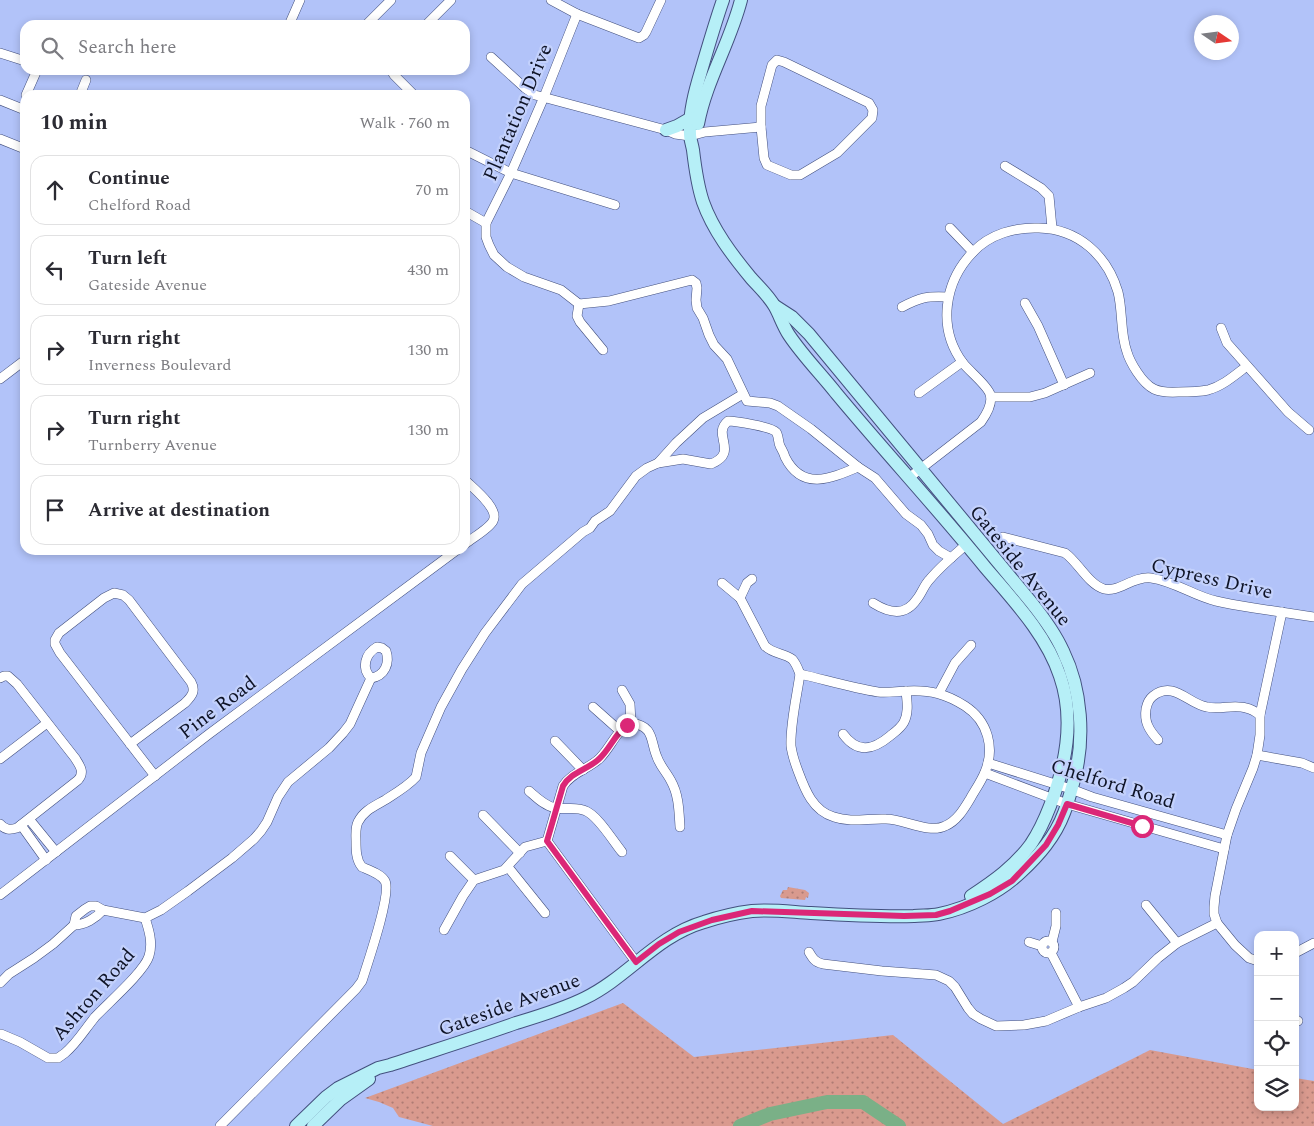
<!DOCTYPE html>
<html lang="en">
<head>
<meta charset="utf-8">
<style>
  :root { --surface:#fff; --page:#f7f7f7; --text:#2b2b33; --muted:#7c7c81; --line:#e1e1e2 }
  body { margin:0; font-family:Spectral,serif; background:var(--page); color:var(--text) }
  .controls { position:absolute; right:15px; bottom:15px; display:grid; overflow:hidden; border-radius:10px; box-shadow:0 2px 8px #0003 }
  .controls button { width:45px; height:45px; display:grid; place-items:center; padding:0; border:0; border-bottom:1px solid var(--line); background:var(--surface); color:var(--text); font:25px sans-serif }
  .compass { position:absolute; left:1194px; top:15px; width:45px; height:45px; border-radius:50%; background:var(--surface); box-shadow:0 2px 8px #0003; rotate:103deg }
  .stop { position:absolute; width:15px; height:15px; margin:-11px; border:4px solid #db2777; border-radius:50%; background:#fff }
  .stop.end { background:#db2777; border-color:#fff; box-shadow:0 1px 5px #0008 }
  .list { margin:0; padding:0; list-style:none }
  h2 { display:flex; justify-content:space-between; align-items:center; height:65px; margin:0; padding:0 20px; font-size:21px }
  h2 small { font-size:16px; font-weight:400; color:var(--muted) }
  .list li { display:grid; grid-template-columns:32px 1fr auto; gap:15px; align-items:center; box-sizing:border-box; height:70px; margin:0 10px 10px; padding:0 10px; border:1px solid var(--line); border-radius:15px }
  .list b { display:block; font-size:19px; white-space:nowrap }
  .list p { margin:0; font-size:16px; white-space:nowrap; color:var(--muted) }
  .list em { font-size:16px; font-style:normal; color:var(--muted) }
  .icon { flex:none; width:28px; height:28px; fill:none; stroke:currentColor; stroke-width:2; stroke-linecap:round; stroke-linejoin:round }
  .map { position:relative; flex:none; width:1314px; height:1126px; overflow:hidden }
  .search { position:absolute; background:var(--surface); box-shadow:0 2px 8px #0003; left:20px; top:20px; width:450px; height:55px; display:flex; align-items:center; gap:12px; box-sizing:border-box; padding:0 18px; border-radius:15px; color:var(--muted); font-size:19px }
  .panel { position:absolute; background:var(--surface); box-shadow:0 2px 8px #0003; left:20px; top:90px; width:450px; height:465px; border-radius:15px }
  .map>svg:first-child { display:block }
  .grass { fill:url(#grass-dots) }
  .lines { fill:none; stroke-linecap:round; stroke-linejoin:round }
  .river { stroke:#7ab087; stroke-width:14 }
  .street-casing { stroke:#43507e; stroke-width:10 }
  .secondary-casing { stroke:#43507e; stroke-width:14 }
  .street { stroke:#fff; stroke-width:9 }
  .secondary { stroke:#b6eff7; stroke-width:12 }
  .route { stroke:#db2777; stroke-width:6 }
  .labels { text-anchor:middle; stroke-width:4.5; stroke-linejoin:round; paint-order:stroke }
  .street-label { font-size:20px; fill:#0e1326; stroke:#c3d1fc }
</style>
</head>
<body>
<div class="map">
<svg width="1314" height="1126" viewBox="0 0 1314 1126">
  <defs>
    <pattern id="grass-dots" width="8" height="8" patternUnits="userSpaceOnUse" patternTransform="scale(1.25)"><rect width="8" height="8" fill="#d99a8e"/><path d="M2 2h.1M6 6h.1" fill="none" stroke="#ae7c74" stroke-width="1.8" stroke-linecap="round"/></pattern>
  </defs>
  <rect width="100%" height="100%" fill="#b2c3f9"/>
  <g class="grass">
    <path d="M788 887 805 890 809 893 808 898 806 897 805 900 781 898 780 896 783 890H787Z"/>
    <path d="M623 1003 694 1057 893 1035 1003 1124 1150 1050 1258 1070V1107H1295V1078L1314 1081V1126H433L399 1117 393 1108 379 1102 365 1098Z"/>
  </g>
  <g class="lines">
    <path class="river" d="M740 1126 770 1114 827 1102H863L899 1126"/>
    <defs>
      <g id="street">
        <path d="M551 0 577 14 639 38 644 35 646 32 661 0"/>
        <path d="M577 14 544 97 511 173 486 223V237L489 245 494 255 507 267 524 277 561 290 579 304 609 301 692 280 696 283 697 288 696 300 697 308 703 318 709 335 714 345 727 359 747 401 770 403 778 406 811 429 858 467 875 478 906 514 921 525 928 534 933 545 939 551 951 558"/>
        <path d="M289 25 300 0"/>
        <path d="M366 25 391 0"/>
        <path d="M426 25 451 0"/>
        <path d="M0 53 25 61"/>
        <path d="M491 57 525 88 535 95 666 130 675 134 690 136 705 132 761 127"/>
        <path d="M777 60 784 62 869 103 873 110 872 118 837 153 800 175H791L767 165 764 158 761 127V106L772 65Z"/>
        <path d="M391 70 394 75 414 95"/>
        <path d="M26 95 37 70"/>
        <path d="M80 95 86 80"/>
        <path d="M0 100 25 110"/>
        <path d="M0 139 25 149"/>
        <path d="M465 150 511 173 615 205"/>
        <path d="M1005 166 1041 188 1049 196 1052 228"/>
        <path d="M465 211 486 223"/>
        <path d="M950 228 973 252"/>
        <path d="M1025 303 1038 326 1064 385"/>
        <path d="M579 304 577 316 580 322 603 350"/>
        <path d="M902 307C921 297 927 296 948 297"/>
        <path d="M1221 328 1227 343 1288 412 1309 430"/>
        <path d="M0 379 25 360"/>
        <path d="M919 393 962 362"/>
        <path d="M991 397H1030L1045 393 1090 373"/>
        <path d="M658 463 676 443 703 418 743 394"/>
        <path d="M910 477 981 422C986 415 993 403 990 394 987 385 969 371 963 363 937 328 944 282 973 252 990 234 1015 227 1039 228 1078 229 1107 255 1118 292 1123 312 1120 333 1127 352 1129 359 1133 366 1137 372 1149 390 1157 393 1178 392 1188 392 1199 392 1208 390 1223 386 1235 375 1247 366"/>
        <path d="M465 480C473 488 500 509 493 521 489 529 472 538 465 544"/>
        <path d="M1003 537 1065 553C1078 562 1088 584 1104 589 1118 593 1133 576 1151 578 1174 581 1194 596 1216 601 1228 604 1241 606 1254 608 1274 611 1294 614 1314 617"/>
        <path d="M722 583 740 598 765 646C773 654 784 653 792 659 796 663 798 669 800 674"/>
        <path d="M740 598 747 583 752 579"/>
        <path d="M873 603C889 613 905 617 917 599 922 593 924 585 930 579 941 566 954 555 967 544"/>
        <path d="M377 647 382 648 386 651C390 663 385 676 371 678 361 668 365 654 377 647Z"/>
        <path d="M800 674C826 680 852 688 878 692 888 693 898 691 908 691 931 690 946 694 965 706 988 721 995 748 985 772 981 782 975 790 970 799 964 809 957 821 945 826 929 834 904 819 886 819 869 818 851 823 834 817 813 811 805 790 798 771 795 763 792 754 791 746 790 725 797 695 800 674Z"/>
        <path d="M0 678 4 676H8L17 684 75 758C80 766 85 772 78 780L17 828C10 830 5 830 0 824"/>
        <path d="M622 690 630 704 631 723"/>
        <path d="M939 693 955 663 971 645"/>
        <path d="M593 707 620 731"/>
        <path d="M631 723C655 726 650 741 657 757 660 766 667 773 671 781 679 795 679 812 680 827"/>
        <path d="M843 734C857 753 872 751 890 736 895 732 901 728 904 722 909 712 907 701 906 691"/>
        <path d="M1158 740C1149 730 1144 722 1146 709 1147 704 1149 699 1153 696 1174 680 1188 704 1207 707 1220 710 1234 704 1246 708 1251 709 1256 712 1260 715"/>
        <path d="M555 741 583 770"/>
        <path d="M130 744 185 703C192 696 196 691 191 682L129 600 123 595 114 593 104 598 59 633 55 640V644L60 653 155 776"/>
        <path d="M1257 755 1302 763 1314 768"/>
        <path d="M0 759 47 723"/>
        <path d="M988 763 1071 789 1092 797 1227 835"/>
        <path d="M985 773 1067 804 1224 849"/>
        <path d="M529 791C537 798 545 806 555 808 565 810 576 806 586 811 598 816 613 841 622 852"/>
        <path d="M483 815 520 853"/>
        <path d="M29 819 56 852"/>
        <path d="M21 825 46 860"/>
        <path d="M547 841 563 786C572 772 589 769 600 758 611 747 617 729 631 723"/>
        <path d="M547 841 636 962"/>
        <path d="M450 856 474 880"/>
        <path d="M508 867 545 913"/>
        <path d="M0 895 209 734 457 550"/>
        <path d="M1146 905 1177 943"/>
        <path d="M74 925C85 925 96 918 103 910"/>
        <path d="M444 930 463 896 474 880 504 870 525 847 547 841"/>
        <circle cx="1048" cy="947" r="6"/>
        <path d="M1029 942 1042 946"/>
        <path d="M1052 942 1056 926V913"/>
        <path d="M809 952C813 959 815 962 823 964L882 971 936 975 949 981 955 987 968 1008 973 1014 981 1019 996 1026 1024 1025 1046 1021 1079 1007 1106 998 1124 988 1133 982 1158 958 1177 943 1217 923"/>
        <path d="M1051 953 1079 1007"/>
        <path d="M1295 953 1314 943"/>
        <path d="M1258 961 1249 958 1235 945 1217 923 1214 914V907L1215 896 1227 835 1236 809 1253 768 1257 755 1260 735V715L1282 612"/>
        <path d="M0 983 9 974 34 958 53 944 74 925 76 916 85 909 90 906H96L103 910 145 918 161 910 188 891 232 858 254 839 261 831 267 822 278 797 288 782 329 748 343 733 350 724 371 678"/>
        <path d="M1295 1019 1298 1021"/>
        <path d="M1 1034 20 1042 48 1058H58L65 1053C77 1043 85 1029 95 1017 108 1003 144 972 149 956 153 943 149 930 145 918"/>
        <path d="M220 1126 356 989 362 981C367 965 392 893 385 881 381 874 369 870 362 867 356 860 356 850 356 841 356 835 355 828 358 822 364 810 375 806 385 800 396 793 408 786 416 777L421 753 441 707 462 669 485 633 522 584 583 532 590 528 595 521 610 511 636 476 647 468 658 463 683 459 711 464C740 452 711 435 728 421 735 421 772 427 776 432 779 436 778 442 780 446 782 450 784 453 785 457 802 491 830 479 858 467"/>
      </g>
      <g id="secondary">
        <path d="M723 0C715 23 708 47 701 71 695 91 689 113 690 134 690 139 692 144 693 150 695 167 697 184 703 202 713 230 732 255 751 278 759 287 769 296 775 307 780 316 783 326 789 335 803 356 821 374 836 393 885 452 937 508 985 567 1013 600 1046 634 1060 676 1075 719 1066 765 1050 806 1045 819 1039 832 1031 844 1015 866 994 881 971 896"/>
        <path d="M698 124C706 81 730 43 741 0"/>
        <path d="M666 130 677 126 691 118"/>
        <path d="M296 1126 326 1097 338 1088 378 1068 390 1065C432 1051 474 1038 516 1023 539 1016 563 1009 585 998 628 977 656 936 704 922 719 917 736 913 752 911 771 909 792 912 811 913 845 915 880 917 914 916 922 915 930 916 939 914 968 908 999 893 1021 872 1039 855 1055 837 1064 813 1068 803 1071 791 1074 780 1085 739 1082 690 1063 651 1055 633 1043 617 1031 602L809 334 792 317 775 306"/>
        <path d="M313 1126 341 1099 369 1079"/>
      </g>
    </defs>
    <use href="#street" class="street-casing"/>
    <use href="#secondary" class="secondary-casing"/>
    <use href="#street" class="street"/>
    <use href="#secondary" class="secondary"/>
  </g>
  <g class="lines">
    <path class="route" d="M627 725C615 734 610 749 599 759 587 770 571 772 563 786L547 841 636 962 659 944 679 932 712 920 752 911 904 916 936 915 950 911 990 894 1012 881 1046 845 1058 825 1067 804 1142 826"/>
  </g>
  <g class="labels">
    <g class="street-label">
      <text transform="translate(517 112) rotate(-67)" y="7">Plantation Drive</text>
      <text transform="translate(1021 565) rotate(51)" y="7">Gateside Avenue</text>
      <text transform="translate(1212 578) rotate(13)" y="7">Cypress Drive</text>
      <text transform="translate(217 707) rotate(-37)" y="7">Pine Road</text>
      <text transform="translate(1113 783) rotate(17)" y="7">Chelford Road</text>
      <text transform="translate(93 994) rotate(-49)" y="7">Ashton Road</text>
      <text transform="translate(509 1004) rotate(-20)" y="7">Gateside Avenue</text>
    </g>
  </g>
</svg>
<div class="controls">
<button>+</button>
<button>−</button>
<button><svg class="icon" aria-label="locate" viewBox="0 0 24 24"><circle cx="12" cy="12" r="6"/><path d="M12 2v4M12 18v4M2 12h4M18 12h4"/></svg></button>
<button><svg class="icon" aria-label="layers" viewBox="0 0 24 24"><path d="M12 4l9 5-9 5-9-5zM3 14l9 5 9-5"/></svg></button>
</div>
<svg class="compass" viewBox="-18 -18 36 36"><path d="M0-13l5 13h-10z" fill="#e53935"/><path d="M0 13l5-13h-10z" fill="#7c7c81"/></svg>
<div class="stop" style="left:1142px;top:826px"></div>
<div class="stop end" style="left:627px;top:725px"></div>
<div class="search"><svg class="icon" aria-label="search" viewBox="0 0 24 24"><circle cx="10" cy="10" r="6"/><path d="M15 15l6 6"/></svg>Search here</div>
<section class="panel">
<h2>10 min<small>Walk · 760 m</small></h2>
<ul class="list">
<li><svg class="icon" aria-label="ahead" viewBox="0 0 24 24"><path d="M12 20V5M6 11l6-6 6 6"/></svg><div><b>Continue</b><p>Chelford Road</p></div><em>70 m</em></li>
<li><svg class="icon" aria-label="left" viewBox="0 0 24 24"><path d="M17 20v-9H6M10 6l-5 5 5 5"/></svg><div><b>Turn left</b><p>Gateside Avenue</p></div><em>430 m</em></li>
<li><svg class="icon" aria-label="right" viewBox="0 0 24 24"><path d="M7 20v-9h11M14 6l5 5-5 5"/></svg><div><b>Turn right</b><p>Inverness Boulevard</p></div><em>130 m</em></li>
<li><svg class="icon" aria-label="right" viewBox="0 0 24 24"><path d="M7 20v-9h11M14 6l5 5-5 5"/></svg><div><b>Turn right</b><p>Turnberry Avenue</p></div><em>130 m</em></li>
<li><svg class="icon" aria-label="arrive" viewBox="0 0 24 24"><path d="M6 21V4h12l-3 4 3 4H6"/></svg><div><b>Arrive at destination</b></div></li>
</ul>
</section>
</div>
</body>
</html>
